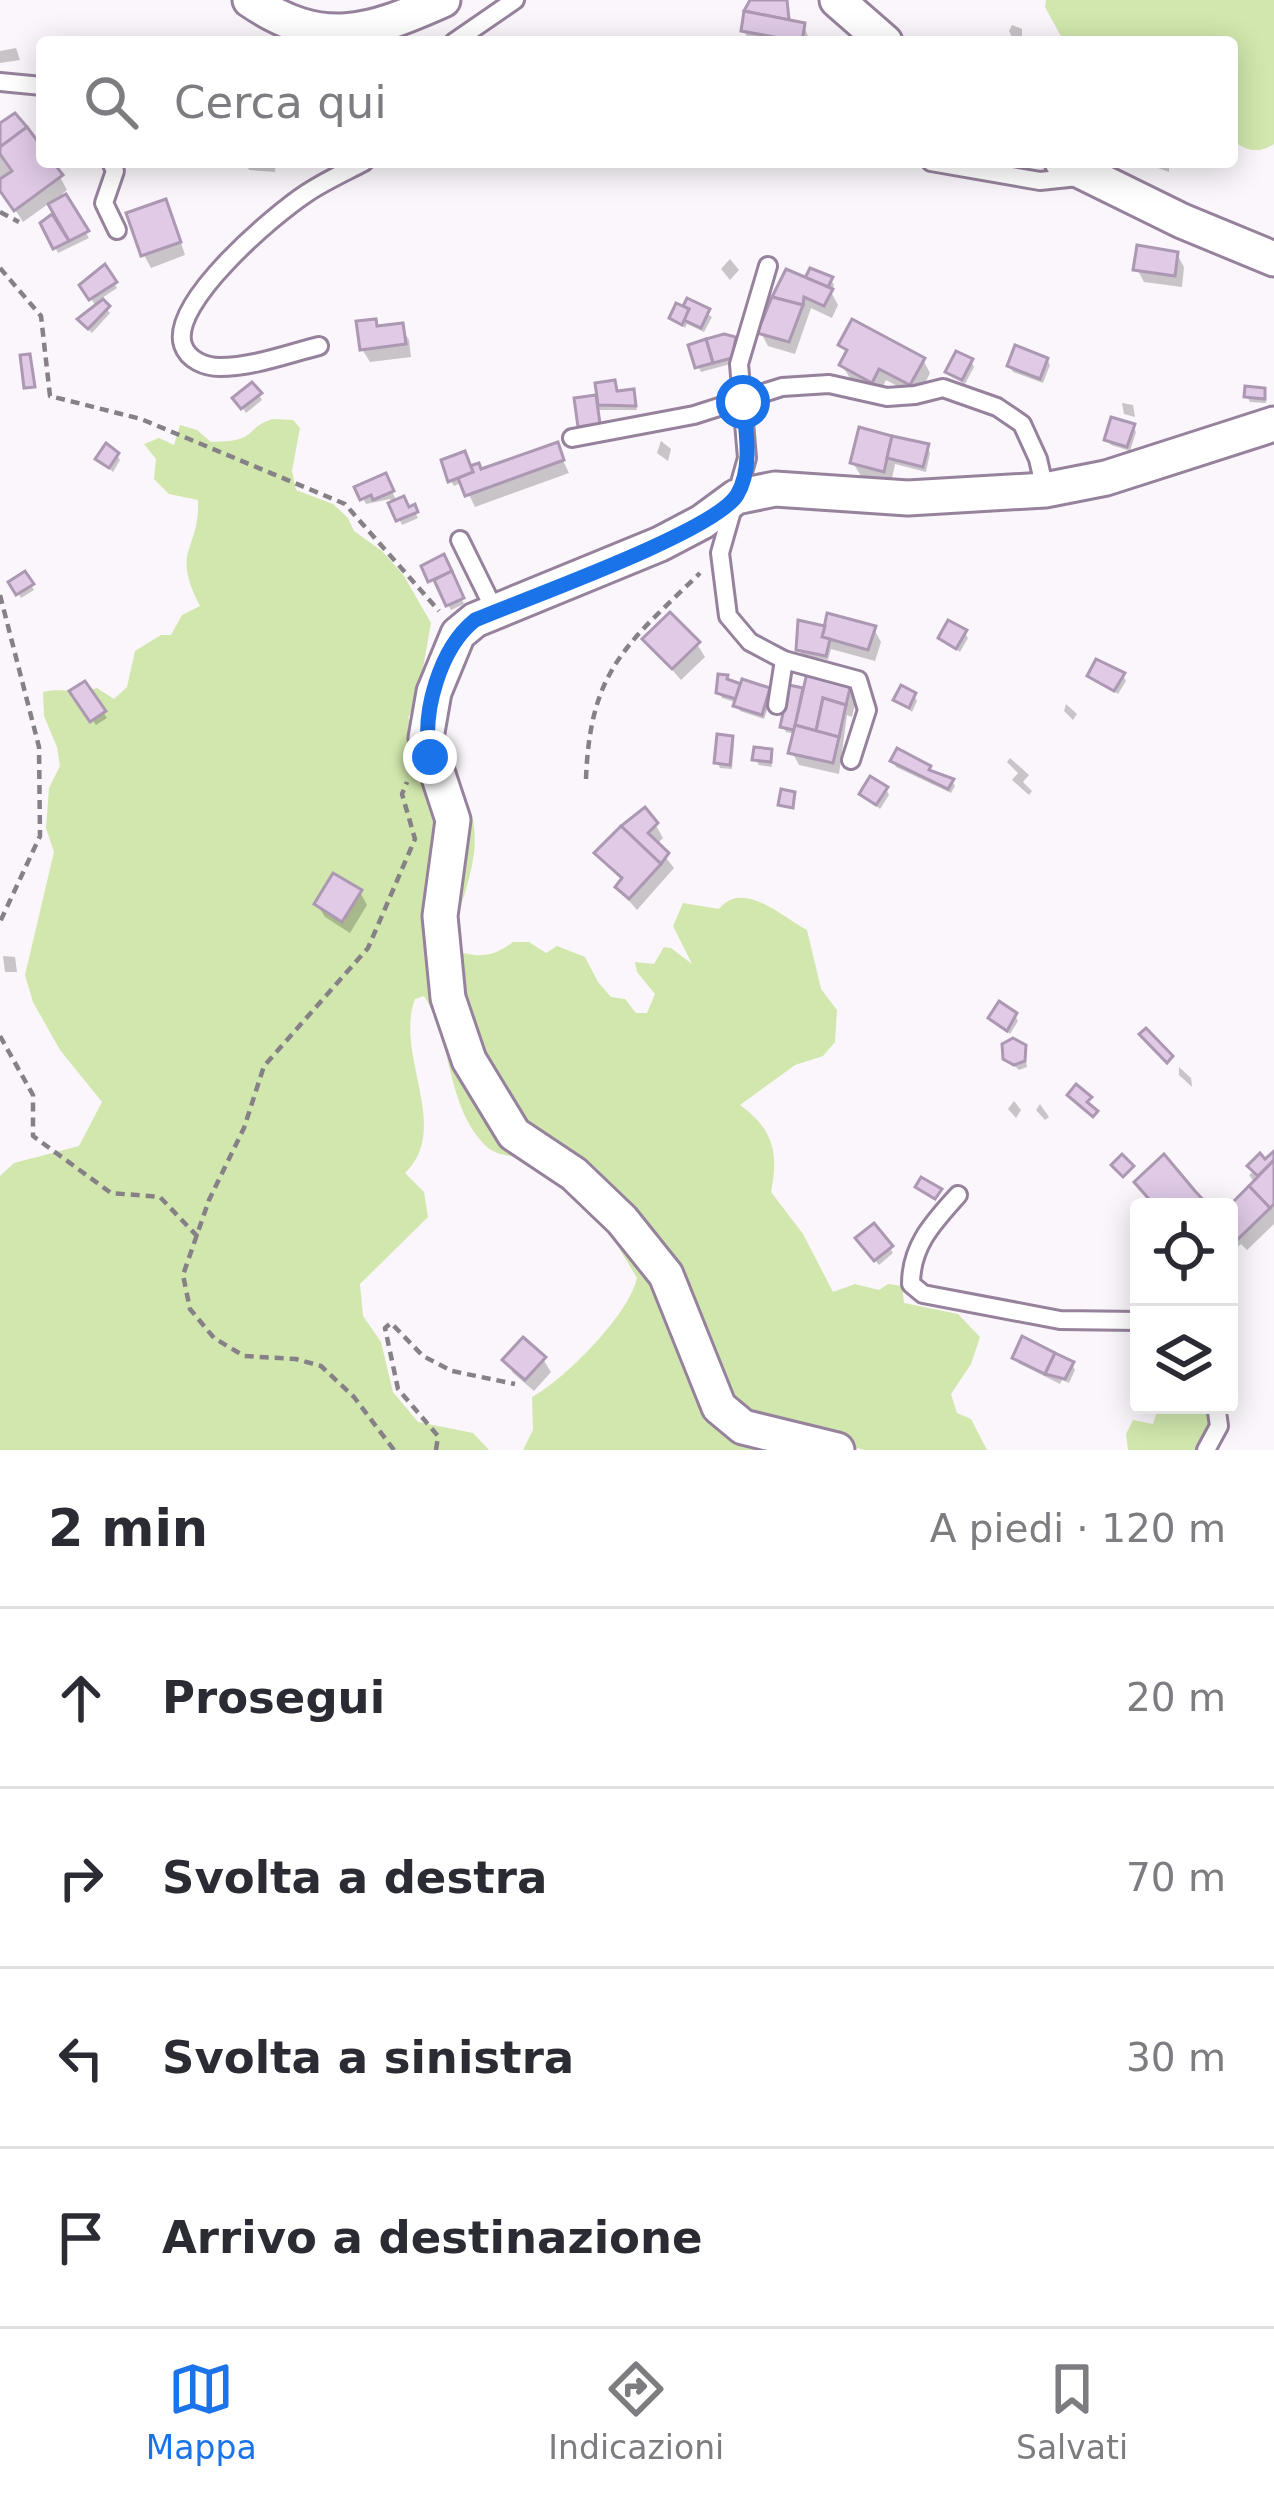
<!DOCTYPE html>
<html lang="it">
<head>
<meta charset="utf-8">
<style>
  :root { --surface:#fff; --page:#f7f7f7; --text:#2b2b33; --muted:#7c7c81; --line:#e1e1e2; --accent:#1a73e8 }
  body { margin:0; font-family:"DejaVu Sans",sans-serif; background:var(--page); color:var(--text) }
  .controls { position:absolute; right:36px; bottom:36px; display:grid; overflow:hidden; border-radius:12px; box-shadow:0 6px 30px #0003 }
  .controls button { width:108px; height:108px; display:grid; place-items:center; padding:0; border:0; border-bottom:3px solid var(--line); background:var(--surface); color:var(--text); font:60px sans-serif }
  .stop { position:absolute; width:36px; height:36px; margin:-27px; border:9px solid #1a73e8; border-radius:50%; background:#fff }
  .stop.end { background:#1a73e8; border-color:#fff; box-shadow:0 3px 12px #0008 }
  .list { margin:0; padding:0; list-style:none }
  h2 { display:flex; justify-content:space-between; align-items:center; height:156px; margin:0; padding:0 48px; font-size:51px }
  h2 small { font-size:39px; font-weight:400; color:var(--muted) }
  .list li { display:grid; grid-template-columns:78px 1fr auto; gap:36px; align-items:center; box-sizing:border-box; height:180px; padding:0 48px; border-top:3px solid var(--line) }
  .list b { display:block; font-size:45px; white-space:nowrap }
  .list em { font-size:39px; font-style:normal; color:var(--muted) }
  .icon { flex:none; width:66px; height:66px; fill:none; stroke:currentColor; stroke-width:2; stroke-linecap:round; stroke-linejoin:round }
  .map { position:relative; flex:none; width:1274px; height:1450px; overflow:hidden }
  .search { position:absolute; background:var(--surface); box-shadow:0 6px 30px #0003; left:36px; right:36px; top:36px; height:132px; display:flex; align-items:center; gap:30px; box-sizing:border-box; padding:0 42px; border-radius:12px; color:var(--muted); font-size:45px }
  .sheet { height:876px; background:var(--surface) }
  nav { display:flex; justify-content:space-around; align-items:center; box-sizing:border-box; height:168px; border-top:3px solid var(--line); background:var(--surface); font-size:33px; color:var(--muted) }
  nav a { display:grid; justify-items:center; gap:6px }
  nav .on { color:var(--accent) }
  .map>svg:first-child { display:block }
  .green { fill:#d1e7ad }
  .shadow { fill:#0003 }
  .building { fill:#e0cae6; stroke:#ac98b2; stroke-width:3 }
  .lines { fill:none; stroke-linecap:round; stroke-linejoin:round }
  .lane-casing { stroke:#96829c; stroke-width:22 }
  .street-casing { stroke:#96829c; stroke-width:39 }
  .path { stroke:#868087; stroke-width:4.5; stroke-dasharray:9 6; stroke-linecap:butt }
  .lane { stroke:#fff; stroke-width:16 }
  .street { stroke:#fff; stroke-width:33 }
  .route { stroke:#1a73e8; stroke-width:15 }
</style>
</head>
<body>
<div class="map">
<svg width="1274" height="1450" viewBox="0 0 1274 1450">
  <rect width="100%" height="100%" fill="#faf6fb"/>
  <g class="green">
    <path d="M1046 0H1274V144C1257 154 1247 151 1232 140V42H1064L1045 7Z"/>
    <path d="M273 419 293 420 300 428 292 471 296 490 333 504 348 518 354 531 382 551 404 576 431 623 418 696 408 718 421 736 424 759 447 820 433 917 441 999 464 1062 492 1115 525 1153 570 1179 617 1224 661 1278 714 1410 739 1433 807 1450H523L533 1430 532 1397C564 1380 629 1315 637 1278 609 1231 599 1212 555 1178 548 1173 540 1164 532 1161 514 1153 497 1160 482 1142 446 1102 452 1038 424 996L415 999C394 1055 452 1128 405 1173L424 1192 428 1217 360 1284 363 1316 381 1342 393 1392 418 1422 473 1433 489 1450H0V1176L14 1163 79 1146 102 1102 60 1050 33 1002 25 975 54 852 46 828 49 788 60 766 57 747 44 716 43 692C64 687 75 695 97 688L114 699 127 687 135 651 161 635H171L182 615 200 606C170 548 200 552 198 500L169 494 154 479 156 459 144 444 159 438 174 445 180 425 197 430 211 442C223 441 240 442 249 434 259 425 260 423 273 419Z"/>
    <path d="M453 799 468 803C488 854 458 898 451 948 475 959 493 958 513 942H529L546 953 557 946 585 957 598 982 611 997 625 999 636 1013H647L655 994 637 972 635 962 654 964 664 947 671 948 692 964 673 926 683 903 719 909C743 879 782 917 807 930L821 989 837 1010 835 1042 823 1056 795 1065 740 1105C773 1129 779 1152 771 1192L803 1234 833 1292 855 1284 879 1290 888 1284 902 1286 904 1303 958 1314 980 1337 971 1364 951 1394 957 1413 971 1419 987 1450H865L746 1421 725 1403 672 1272 627 1215 578 1169 519 1130 475 1057 454 996 446 917 460 819Z"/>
    <path d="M1159 1405H1203L1212 1418 1200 1440V1450H1128L1126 1434 1133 1420 1153 1424Z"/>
  </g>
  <g class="shadow">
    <path d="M753 0 784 2 790 23 804 26 810 42H750L744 31Z"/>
    <path d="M1012 25 1022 29V41L1012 37 1009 31Z"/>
    <path d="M16 48 20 60 0 63V51Z"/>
    <path d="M0 127 42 152V162H49L60 177 67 190 62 194 89 238 58 253 44 224 58 214 51 202 23 222 0 186Z"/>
    <path d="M246 162H276L275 172 249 170Z"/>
    <path d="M1154 162H1169V172L1158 168Z"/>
    <path d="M172 216 185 255 151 268 144 255Z"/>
    <path d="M1177 254 1184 267 1182 287 1144 282 1137 269Z"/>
    <path d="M730 259 739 270 730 280 721 269Z"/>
    <path d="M104 268 117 288 99 300 110 313 92 333 84 325 97 308 83 286Z"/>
    <path d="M831 280 834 285 831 292 838 305 832 318 811 308 795 354 768 346 761 333 807 281Z"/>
    <path d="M688 302 712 317 704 332 687 324 685 328 672 318Z"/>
    <path d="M401 327 409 340 411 357 370 362 362 349 379 329Z"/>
    <path d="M735 340 738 345 734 363 701 372 698 366Z"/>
    <path d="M842 345 923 360 930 373 918 397 886 380 879 394 850 378 842 365 847 355Z"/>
    <path d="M1047 359 1050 365 1043 383 1013 372 1010 366Z"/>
    <path d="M971 361 974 367 965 384 952 377 949 372Z"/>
    <path d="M614 383 618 394 632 392 637 410H599L602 429 584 431 578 401 599 398Z"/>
    <path d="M1264 391 1266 403 1250 402 1247 396Z"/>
    <path d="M259 395 262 400 246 413 236 398Z"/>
    <path d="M1122 403 1133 405 1135 417 1124 414Z"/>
    <path d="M1133 426 1136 432 1130 451 1111 445 1107 439Z"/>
    <path d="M661 441 671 449 668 461 657 453Z"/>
    <path d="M556 446 569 473 475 507 463 482 454 486 451 481 470 469 481 472Z"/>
    <path d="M927 447 930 453 926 472 895 464 891 483 861 476 853 463Z"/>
    <path d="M117 455 120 460 113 472 99 459Z"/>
    <path d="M385 477 397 502 408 511 413 508 418 518 402 525 390 499 366 504 358 489Z"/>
    <path d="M443 558 464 604 451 610 425 567Z"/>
    <path d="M24 575 34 590 21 598 12 583Z"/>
    <path d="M827 629H874L881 642 875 661 831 649 828 660 802 655 799 649Z"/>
    <path d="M964 632 968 638 960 652 941 638Z"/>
    <path d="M646 640 697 644 705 657 681 680Z"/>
    <path d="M1123 675 1126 681 1118 694 1091 676Z"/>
    <path d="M726 678 730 684 768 691 772 696 764 719 740 711 738 703 722 698 719 692Z"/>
    <path d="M84 685 107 718 96 725 73 692Z"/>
    <path d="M849 686 856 699 852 717 847 715 839 774 799 765 792 752 796 734 786 732 783 726 792 688 806 691Z"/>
    <path d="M914 695 917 701 912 712 897 700Z"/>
    <path d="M1066 704 1077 714 1073 720 1064 711Z"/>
    <path d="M731 739 734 744 732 769 720 768 717 762Z"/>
    <path d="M770 752 772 767 759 765 755 759Z"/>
    <path d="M1010 758 1029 775 1023 782 1032 791 1029 795 1012 780 1018 773 1007 762Z"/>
    <path d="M893 761 929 768 935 778 952 781 955 786 951 793 896 767Z"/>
    <path d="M886 789 889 795 880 809 862 794Z"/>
    <path d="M655 824 663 838 656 845 674 868 637 910 618 888 623 882 598 853Z"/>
    <path d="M360 892 367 905 350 933 325 917 317 904Z"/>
    <path d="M3 956 15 957 17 972H5Z"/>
    <path d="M1015 1015 1018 1021 1010 1034 991 1018Z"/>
    <path d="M1024 1048 1027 1067 1019 1070 1006 1058Z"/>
    <path d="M1179 1067 1191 1078 1192 1087 1179 1075Z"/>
    <path d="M1014 1101 1021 1110 1016 1118 1008 1109Z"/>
    <path d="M1040 1104 1049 1117 1045 1120 1036 1110Z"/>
    <path d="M1274 1155V1224L1247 1250 1241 1244 1229 1255V1211L1255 1183 1249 1175Z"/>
    <path d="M862 1244 890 1248 893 1253 879 1265Z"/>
    <path d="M1015 1358 1072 1364 1075 1370 1069 1383 1062 1380 1060 1384 1018 1363Z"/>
    <path d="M543 1359 551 1372 534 1391 513 1373 506 1360Z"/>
  </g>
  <g class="building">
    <path d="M750 0H787L789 20 744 11Z"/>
    <path d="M744 11 805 23 802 42 741 31Z"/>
    <path d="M15 113 27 127 0 147V123Z"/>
    <path d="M27 127 42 147V162H53L63 175 14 211 0 191V179L12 171 0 154V147Z"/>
    <path d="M66 194 89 231 69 241 48 204Z"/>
    <path d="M166 199 181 242 141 256 126 213Z"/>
    <path d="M52 214 69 241 53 249 40 223Z"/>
    <path d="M1137 245 1178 252 1175 276 1133 270Z"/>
    <path d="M105 264 117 282 89 300 79 285Z"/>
    <path d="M810 268 833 277 828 287 805 278Z"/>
    <path d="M786 269 833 289 824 306 804 297 803 305 772 297Z"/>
    <path d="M772 297 803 305 789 342 757 333Z"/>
    <path d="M687 298 710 309 701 328 684 320 689 309 683 306Z"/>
    <path d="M103 299 110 306 88 329 77 319Z"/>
    <path d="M676 303 689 309 682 325 669 318Z"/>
    <path d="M376 319 377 326 403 323 406 344 360 350 356 321Z"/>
    <path d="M852 319 925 358 910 385 879 369 872 383 839 365 847 350 838 345Z"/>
    <path d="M724 334 736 337 732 358 713 363 706 339Z"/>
    <path d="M706 339 713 363 695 368 688 345Z"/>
    <path d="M1015 345 1048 358 1040 379 1007 366Z"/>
    <path d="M956 351 973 359 962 380 945 372Z"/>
    <path d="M30 354 35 387 24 388 20 355Z"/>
    <path d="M615 380 617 391 634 389 636 406 598 405 595 383Z"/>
    <path d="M252 382 262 393 241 409 232 398Z"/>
    <path d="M1245 386 1265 388V399L1244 397Z"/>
    <path d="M596 395 600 424 578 427 574 398Z"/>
    <path d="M1111 417 1135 424 1127 447 1104 440Z"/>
    <path d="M859 427 892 436 884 472 850 463Z"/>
    <path d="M892 436 929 444 923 467 887 458Z"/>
    <path d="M558 442 564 460 465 496 458 478 473 472 470 466 479 463 481 469Z"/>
    <path d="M106 443 119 453 109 468 95 459Z"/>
    <path d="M465 451 473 472 448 482 441 460Z"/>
    <path d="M386 473 394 491 373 500 371 495 360 500 354 487Z"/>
    <path d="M404 496 409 507 415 504 418 512 396 521 388 503Z"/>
    <path d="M444 554 452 571 428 582 421 566Z"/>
    <path d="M25 571 34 584 16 595 8 582Z"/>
    <path d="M452 571 464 598 446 606 434 580Z"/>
    <path d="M670 612 700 642 672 669 642 639Z"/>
    <path d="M827 613 876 626 868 650 822 637Z"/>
    <path d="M798 620 825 626 822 637 830 639 826 656 796 650Z"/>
    <path d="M948 620 967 630 956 649 938 638Z"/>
    <path d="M1096 659 1125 673 1114 691 1087 676Z"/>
    <path d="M807 673 851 684 846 705 823 698 816 731 795 725Z"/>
    <path d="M718 674 728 675 727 679 741 684 736 699 716 693Z"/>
    <path d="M742 679 770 688 762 715 733 706Z"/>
    <path d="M85 681 106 711 90 722 69 691Z"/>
    <path d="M789 685 803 688 794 730 780 727Z"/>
    <path d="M901 685 916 693 909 708 893 700Z"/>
    <path d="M823 698 846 705 839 737 816 731Z"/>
    <path d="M795 725 839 737 833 763 788 753Z"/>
    <path d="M717 734 733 736 730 765 714 763Z"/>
    <path d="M754 747 772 749 771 762 752 760Z"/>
    <path d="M897 748 931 766 929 770 954 779 948 789 890 761Z"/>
    <path d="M870 776 888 787 876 805 859 794Z"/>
    <path d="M781 789 795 792 793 808 778 805Z"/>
    <path d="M645 807 658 823 648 833 669 853 661 864 621 826Z"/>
    <path d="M621 826 661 864 629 899 615 887 622 878 594 853Z"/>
    <path d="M333 873 362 890 342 922 314 904Z"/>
    <path d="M999 1001 1017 1013 1007 1031 988 1018Z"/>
    <path d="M1146 1028 1173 1056 1167 1063 1139 1034Z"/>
    <path d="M1013 1038 1026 1045 1025 1061 1014 1065 1003 1059 1002 1044Z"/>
    <path d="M1076 1084 1092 1097 1087 1102 1098 1111 1093 1117 1067 1095Z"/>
    <path d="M1274 1151V1160L1258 1176 1247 1166 1260 1153 1265 1159Z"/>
    <path d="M1122 1154 1134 1166 1123 1177 1111 1165Z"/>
    <path d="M1164 1154 1195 1191 1210 1207H1156L1134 1182Z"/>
    <path d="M1274 1160V1204L1270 1208 1249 1186Z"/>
    <path d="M921 1177 942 1189 935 1199 915 1187Z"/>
    <path d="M1249 1186 1270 1208 1238 1239 1229 1229 1228 1207Z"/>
    <path d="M874 1223 893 1246 874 1261 855 1238Z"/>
    <path d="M1022 1336 1055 1353 1045 1374 1012 1358Z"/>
    <path d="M523 1337 546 1357 525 1380 502 1360Z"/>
    <path d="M1055 1353 1074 1362 1065 1379 1045 1374Z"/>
  </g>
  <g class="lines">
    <defs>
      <g id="lane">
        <path d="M454 42 515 0"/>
        <path d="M0 82 42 86"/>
        <path d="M111 162 115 171 104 203 117 230"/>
        <path d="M931 162 1040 181 1078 177"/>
        <path d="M768 266 739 364 747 458 720 553 728 616 750 642 784 660 858 680 867 710 851 760"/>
        <path d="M319 346C287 354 253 367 220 367 205 367 188 360 183 345 169 303 275 214 307 193 325 181 345 172 364 162"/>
        <path d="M572 438 694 415 782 387 829 384 887 397 915 395 943 388 997 407 1022 424 1038 459 1045 490"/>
        <path d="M460 540 495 611"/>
        <path d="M777 705 784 660"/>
        <path d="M958 1195C934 1222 911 1245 911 1284L923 1294 1060 1320 1139 1321"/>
        <path d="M1206 1450 1219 1426 1216 1405"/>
      </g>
      <g id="street">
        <path d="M250 0C322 49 369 33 443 0"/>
        <path d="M837 0 885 42"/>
        <path d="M1062 162 1182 221 1274 259"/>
        <path d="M837 1450 743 1427 719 1407 666 1275 622 1220 574 1174 514 1134 469 1060 448 998 440 916 453 820 426 738 434 692 458 634 475 620 660 544 702 522 736 497 775 489 908 498 1045 490 1106 478 1274 424"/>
      </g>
    </defs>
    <use href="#lane" class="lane-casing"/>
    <use href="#street" class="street-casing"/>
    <g class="path">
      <path d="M0 212 19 222"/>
      <path d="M0 268 41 316 50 396 141 419 345 504 439 611"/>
      <path d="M0 595 39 747 40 836 0 922"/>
      <path d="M586 779C590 670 626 645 700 573"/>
      <path d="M0 1036 33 1095V1136L111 1193 160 1197 198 1237"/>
      <path d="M394 1450 354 1397 321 1366 296 1359 244 1356 214 1338 190 1309 183 1275 209 1200 244 1128 264 1066 368 948 415 839 402 794 407 782"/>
      <path d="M436 1450 438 1436 398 1389 385 1328 391 1323 423 1356 452 1371 515 1384"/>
    </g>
    <use href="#lane" class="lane"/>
    <use href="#street" class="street"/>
  </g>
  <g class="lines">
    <path class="route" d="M430 757C421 713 440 648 475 620 524 599 714 532 737 495 753 468 746 432 743 402"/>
  </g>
</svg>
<div class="controls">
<button><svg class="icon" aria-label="locate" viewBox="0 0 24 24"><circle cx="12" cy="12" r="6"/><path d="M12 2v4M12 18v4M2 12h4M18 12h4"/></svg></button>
<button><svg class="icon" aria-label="layers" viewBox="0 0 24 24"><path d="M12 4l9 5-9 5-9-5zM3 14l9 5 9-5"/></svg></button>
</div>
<div class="stop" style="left:743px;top:402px"></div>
<div class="stop end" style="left:430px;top:757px"></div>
<div class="search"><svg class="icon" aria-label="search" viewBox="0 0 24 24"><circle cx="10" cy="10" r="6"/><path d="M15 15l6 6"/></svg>Cerca qui</div>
</div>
<section class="sheet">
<h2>2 min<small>A piedi · 120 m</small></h2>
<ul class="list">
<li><svg class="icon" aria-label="ahead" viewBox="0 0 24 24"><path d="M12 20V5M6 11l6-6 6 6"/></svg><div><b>Prosegui</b></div><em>20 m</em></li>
<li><svg class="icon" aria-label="right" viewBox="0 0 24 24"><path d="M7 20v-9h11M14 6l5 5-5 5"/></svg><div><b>Svolta a destra</b></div><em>70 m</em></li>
<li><svg class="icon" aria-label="left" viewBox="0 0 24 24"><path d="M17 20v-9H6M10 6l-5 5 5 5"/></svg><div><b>Svolta a sinistra</b></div><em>30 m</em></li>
<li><svg class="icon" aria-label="arrive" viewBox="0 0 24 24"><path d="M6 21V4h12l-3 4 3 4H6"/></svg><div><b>Arrivo a destinazione</b></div></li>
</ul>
</section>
<nav>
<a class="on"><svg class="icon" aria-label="map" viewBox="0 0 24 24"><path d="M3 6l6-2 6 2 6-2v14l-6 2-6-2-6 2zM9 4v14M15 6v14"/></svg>Mappa</a>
<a><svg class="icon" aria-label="directions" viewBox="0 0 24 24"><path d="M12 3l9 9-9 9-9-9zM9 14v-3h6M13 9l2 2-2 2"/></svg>Indicazioni</a>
<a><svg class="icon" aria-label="saved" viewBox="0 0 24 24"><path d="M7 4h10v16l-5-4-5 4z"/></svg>Salvati</a>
</nav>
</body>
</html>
